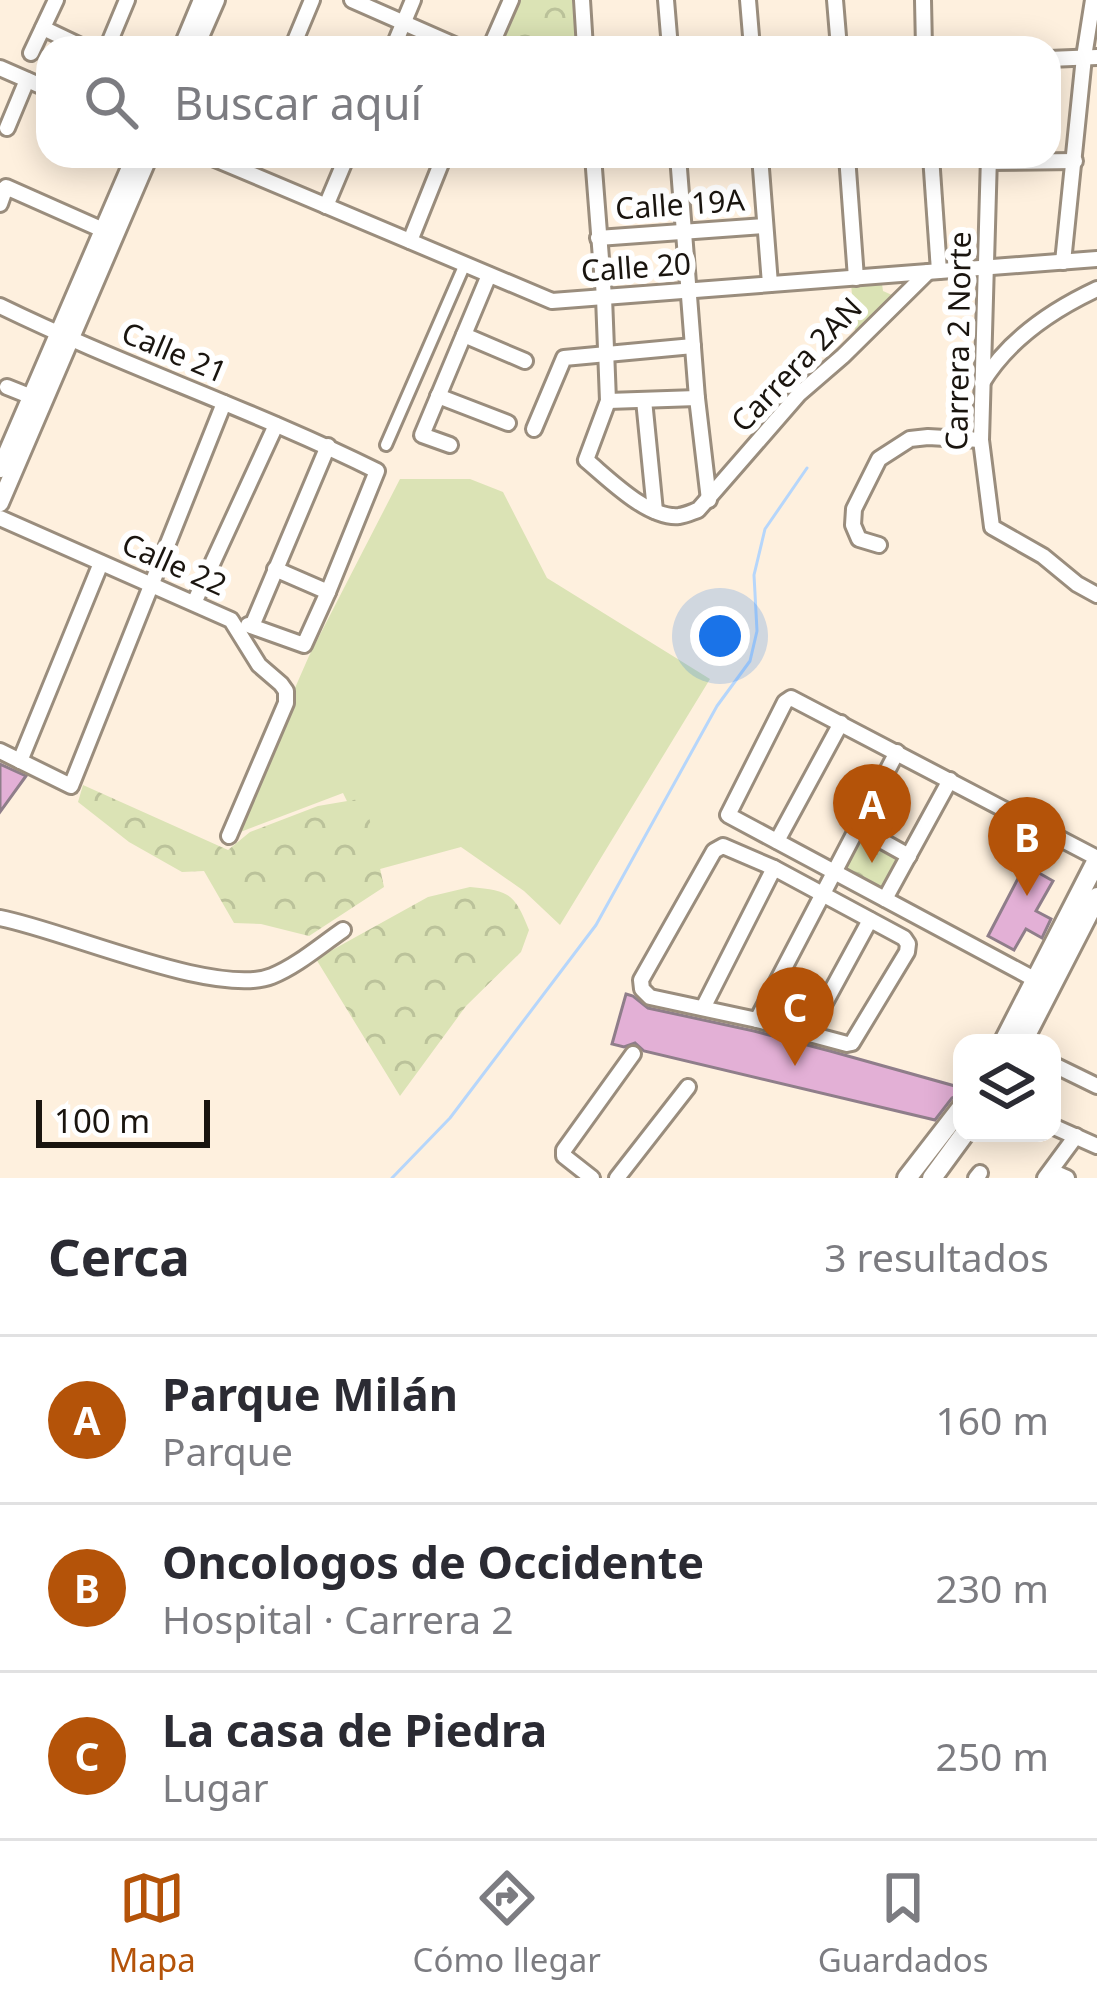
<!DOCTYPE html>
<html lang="es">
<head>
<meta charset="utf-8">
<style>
  :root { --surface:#fff; --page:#f2f2f3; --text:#2b2b33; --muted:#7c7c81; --line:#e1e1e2; --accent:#b45309 }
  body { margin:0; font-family:"Noto Sans",sans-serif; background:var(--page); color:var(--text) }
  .controls { position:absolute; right:36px; bottom:36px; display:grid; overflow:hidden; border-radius:24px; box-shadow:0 6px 30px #0003 }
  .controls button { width:108px; height:108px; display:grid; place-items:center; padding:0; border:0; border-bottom:3px solid var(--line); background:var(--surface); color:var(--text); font:60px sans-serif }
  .scale { position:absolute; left:36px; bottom:30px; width:174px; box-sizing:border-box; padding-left:12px; border:6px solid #1a150f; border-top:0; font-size:33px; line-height:42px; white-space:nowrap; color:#1a150f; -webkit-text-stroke:9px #fff; paint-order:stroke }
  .you { position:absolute; left:720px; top:636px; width:42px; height:42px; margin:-30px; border:9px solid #fff; border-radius:50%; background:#1a73e8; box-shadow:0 0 0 18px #1a73e833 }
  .badge { display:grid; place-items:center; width:78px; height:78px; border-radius:50%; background:var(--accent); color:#fff; font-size:39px; font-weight:700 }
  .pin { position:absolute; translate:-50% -99px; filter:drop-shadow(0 3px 6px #0008) }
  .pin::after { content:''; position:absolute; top:63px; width:42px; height:36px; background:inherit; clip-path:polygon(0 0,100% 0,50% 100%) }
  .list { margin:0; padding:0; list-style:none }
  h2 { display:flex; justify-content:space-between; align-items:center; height:156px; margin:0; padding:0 48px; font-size:51px }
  h2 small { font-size:39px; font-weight:400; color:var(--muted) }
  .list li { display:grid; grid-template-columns:78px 1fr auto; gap:36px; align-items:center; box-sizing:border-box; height:168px; padding:0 48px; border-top:3px solid var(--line) }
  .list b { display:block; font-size:45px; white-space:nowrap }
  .list p { margin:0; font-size:39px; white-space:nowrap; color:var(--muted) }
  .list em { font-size:39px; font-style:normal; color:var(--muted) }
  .icon { flex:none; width:66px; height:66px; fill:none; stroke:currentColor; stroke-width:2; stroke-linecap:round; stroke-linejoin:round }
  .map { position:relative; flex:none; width:1097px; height:1178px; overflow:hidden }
  .search { position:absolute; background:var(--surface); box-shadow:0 6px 30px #0003; left:36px; right:36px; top:36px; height:132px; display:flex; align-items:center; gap:30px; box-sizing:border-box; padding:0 42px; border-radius:36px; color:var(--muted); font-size:45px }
  .sheet { height:660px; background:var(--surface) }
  nav { display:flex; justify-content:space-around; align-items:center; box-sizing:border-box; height:168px; border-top:3px solid var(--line); background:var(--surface); font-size:33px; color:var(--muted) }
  nav a { display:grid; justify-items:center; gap:6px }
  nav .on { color:var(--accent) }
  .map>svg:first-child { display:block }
  .green { fill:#dbe3b5 }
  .forest { fill:url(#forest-crowns) }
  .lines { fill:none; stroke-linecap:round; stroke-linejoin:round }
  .stream { stroke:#b6d6fb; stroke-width:3 }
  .building { fill:#e3b0d6; stroke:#8f7e8a; stroke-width:3 }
  .pedestrian-casing { stroke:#9a8d7d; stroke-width:16 }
  .minor-casing { stroke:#9a8d7d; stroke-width:20 }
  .tertiary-casing { stroke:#9a8d7d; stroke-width:22 }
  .secondary-casing { stroke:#9a8d7d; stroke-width:24 }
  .pedestrian { stroke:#fff; stroke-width:10 }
  .minor { stroke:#fff; stroke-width:14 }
  .tertiary { stroke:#fff; stroke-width:16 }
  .secondary { stroke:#fff; stroke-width:18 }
  .labels { text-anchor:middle; stroke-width:12; stroke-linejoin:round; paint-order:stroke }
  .street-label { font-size:30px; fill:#1a150f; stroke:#fff }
</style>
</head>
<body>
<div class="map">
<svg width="1097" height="1178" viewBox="0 0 1097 1178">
  <defs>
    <pattern id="forest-crowns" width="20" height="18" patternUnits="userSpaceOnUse" patternTransform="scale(3)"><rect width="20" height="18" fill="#dbe3b5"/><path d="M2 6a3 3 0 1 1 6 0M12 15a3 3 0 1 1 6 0" fill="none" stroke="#bbc29a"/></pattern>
  </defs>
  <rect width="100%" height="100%" fill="#fef0de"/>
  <g class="green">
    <path d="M885 279 882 284 883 291 892 295 855 331 851 283Z"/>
    <path d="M400 479H470L503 492 547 578 710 679 560 925 524 891 461 847 380 869 343 793 230 836 309 656Z"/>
  </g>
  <g class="forest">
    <path d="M513 0H576L580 48H500L513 19 507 13Z"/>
    <path d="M83 785 228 850 250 832 318 806 365 798 384 887 309 936 261 924 234 923 204 871 182 872 129 842 78 802Z"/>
    <path d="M860 829 906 854 883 893 841 868Z"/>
    <path d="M470 887C509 891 514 892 529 930L521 952 466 1006 400 1096 316 959 428 897Z"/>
  </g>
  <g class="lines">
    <path class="stream" d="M392 1178 450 1118 596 925 717 706 750 661 757 631 754 575 765 529 807 468"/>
  </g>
  <g class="building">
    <path d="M0 764 26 776 0 812Z"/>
    <path d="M1025 865 1053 881 1036 911 1051 919 1042 938 1026 929 1014 950 988 936Z"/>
    <path d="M626 994 633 996 648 1008 754 1031 830 1051 962 1088V1094L952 1098 935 1120 644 1051 635 1043 624 1047 612 1044Z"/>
  </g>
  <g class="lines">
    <defs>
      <path id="pedestrian" d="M386 445 465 264"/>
      <g id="minor">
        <path d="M352 0 461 48"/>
        <path d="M582 0 585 48"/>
        <path d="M666 0 670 48"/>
        <path d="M748 0 752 48"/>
        <path d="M835 0 839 48"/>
        <path d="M923 0 924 48"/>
        <path d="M43 28 85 48"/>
        <path d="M107 48 127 0"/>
        <path d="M292 48 312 0"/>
        <path d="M393 48 413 0"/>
        <path d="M490 48 511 0"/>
        <path d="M31 53 56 0"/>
        <path d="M1049 59 1097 57"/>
        <path d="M0 68 48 89"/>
        <path d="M7 128 27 80"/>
        <path d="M208 156 552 301 1097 259"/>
        <path d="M593 156 604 297 608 401 586 460C609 479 648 519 679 516 686 515 692 512 698 510L799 394 843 356 928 272"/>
        <path d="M678 156 697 398 709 500"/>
        <path d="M760 156 770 284"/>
        <path d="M847 156 856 278"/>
        <path d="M931 156 939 271"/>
        <path d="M989 156 981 440 992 527 1043 556 1077 584 1097 595"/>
        <path d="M990 162 1075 161"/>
        <path d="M0 204 6 187 103 230"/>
        <path d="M326 206 347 156"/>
        <path d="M598 238 765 226"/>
        <path d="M410 241 444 156"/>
        <path d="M1063 262 1084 57 1093 0"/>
        <path d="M0 306C123 366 254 410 377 471L328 592"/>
        <path d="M464 335 525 361"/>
        <path d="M982 383C1008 340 1052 310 1097 289"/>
        <path d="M7 387 32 397"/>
        <path d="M438 396 508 423"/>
        <path d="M644 400 655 511"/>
        <path d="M608 401 697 398"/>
        <path d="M534 429 564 358 693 346"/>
        <path d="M450 445 422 435 489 275"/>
        <path d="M0 518 231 620 259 665 281 684 286 691V703L229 836"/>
        <path d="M879 545 859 539 853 525 854 509 879 459 910 439 928 437 981 440"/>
        <path d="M194 603 276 425"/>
        <path d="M248 625 304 645 328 592 275 569"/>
        <path d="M252 626 328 446"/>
        <path d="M0 751 71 786 224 403"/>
        <path d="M20 761 101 563"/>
        <path d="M857 827 909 856"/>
        <path d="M777 841 841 723"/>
        <path d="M723 846 774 868 904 938 908 944 907 952 852 1043 847 1044 757 1020 650 997 642 989 641 980 714 851Z"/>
        <path d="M885 899 950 780"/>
        <path d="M0 918C64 930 217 998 272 976 297 966 321 945 343 930"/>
        <path d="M1036 980 728 815 785 702 791 698 1097 858"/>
        <path d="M703 1008 774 868"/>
        <path d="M757 1020 897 752"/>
        <path d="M808 1034 870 920"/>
        <path d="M1052 1064 1097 1086"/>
        <path d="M1052 1126 1097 1146"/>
        <path d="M1051 1171 1067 1178"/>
        <path d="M592 1178 564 1156V1150L633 1054"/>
        <path d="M617 1178 688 1087"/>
        <path d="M976 1178 980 1173"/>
        <path d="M1045 1178 1076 1136"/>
      </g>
      <g id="tertiary">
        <path d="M182 48 202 0"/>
        <path d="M195 48 216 0"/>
        <path d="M0 469 135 156"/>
        <path d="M0 503 149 156"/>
      </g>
      <g id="secondary">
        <path d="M1003 1043 1097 860"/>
        <path d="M1022 1043 1097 897"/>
        <path d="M907 1178 962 1107"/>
        <path d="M932 1178 965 1133"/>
      </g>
    </defs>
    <use href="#pedestrian" class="pedestrian-casing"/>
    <use href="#minor" class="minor-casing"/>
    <use href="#tertiary" class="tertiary-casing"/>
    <use href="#secondary" class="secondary-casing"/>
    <use href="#pedestrian" class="pedestrian"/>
    <use href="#minor" class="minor"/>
    <use href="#tertiary" class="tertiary"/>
    <use href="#secondary" class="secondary"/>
  </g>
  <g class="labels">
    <g class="street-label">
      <text transform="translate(680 205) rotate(-4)" y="10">Calle 19A</text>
      <text transform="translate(636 268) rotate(-4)" y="10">Calle 20</text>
      <text transform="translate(959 341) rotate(-89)" y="10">Carrera 2 Norte</text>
      <text transform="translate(174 353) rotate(23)" y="10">Calle 21</text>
      <text transform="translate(797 365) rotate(-46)" y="10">Carrera 2AN</text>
      <text transform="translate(174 565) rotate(24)" y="10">Calle 22</text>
    </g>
  </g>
</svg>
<div class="controls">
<button><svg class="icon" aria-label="layers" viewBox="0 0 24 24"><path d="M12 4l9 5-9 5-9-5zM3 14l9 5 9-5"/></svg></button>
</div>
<div class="scale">100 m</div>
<div class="you"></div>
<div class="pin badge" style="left:872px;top:863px">A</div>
<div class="pin badge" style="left:1027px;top:896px">B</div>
<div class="pin badge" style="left:795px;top:1066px">C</div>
<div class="search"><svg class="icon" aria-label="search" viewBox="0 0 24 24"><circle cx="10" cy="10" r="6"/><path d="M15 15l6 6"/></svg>Buscar aquí</div>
</div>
<section class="sheet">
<h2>Cerca<small>3 resultados</small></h2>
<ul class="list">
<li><span class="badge">A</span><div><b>Parque Milán</b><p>Parque</p></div><em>160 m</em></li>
<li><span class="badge">B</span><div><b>Oncologos de Occidente</b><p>Hospital · Carrera 2</p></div><em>230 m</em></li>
<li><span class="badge">C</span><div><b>La casa de Piedra</b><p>Lugar</p></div><em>250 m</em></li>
</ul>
</section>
<nav>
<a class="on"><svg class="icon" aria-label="map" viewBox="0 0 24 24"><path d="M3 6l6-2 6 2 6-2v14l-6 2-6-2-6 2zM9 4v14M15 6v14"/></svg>Mapa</a>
<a><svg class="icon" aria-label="directions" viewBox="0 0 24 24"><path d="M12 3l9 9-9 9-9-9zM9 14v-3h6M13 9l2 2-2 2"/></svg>Cómo llegar</a>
<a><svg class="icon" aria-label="saved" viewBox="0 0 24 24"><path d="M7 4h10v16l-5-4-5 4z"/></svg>Guardados</a>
</nav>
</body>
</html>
